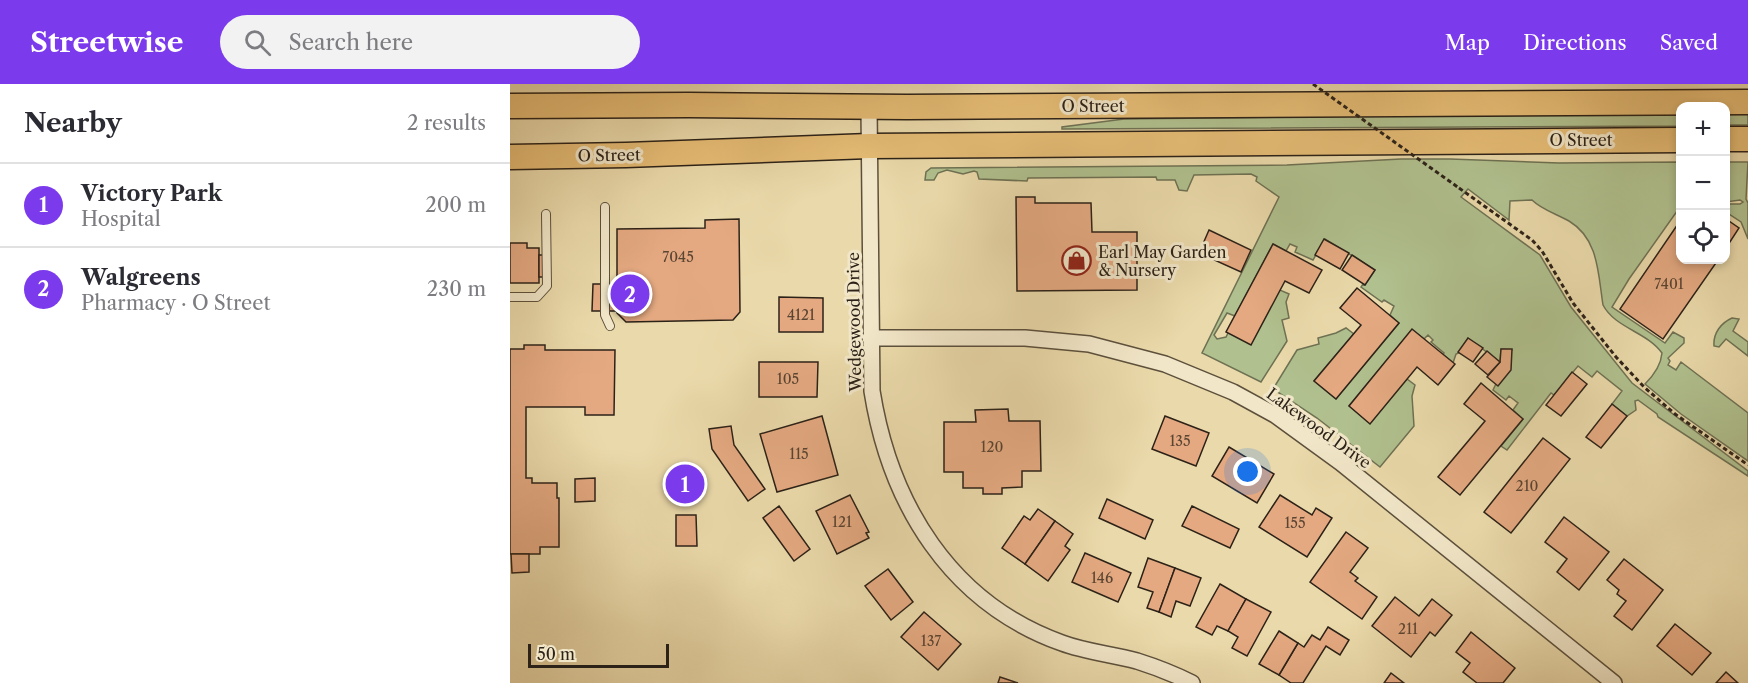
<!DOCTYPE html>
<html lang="en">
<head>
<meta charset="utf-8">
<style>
  :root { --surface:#fff; --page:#f2f2f3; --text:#2b2b33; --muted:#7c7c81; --line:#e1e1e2; --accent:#7c3aed }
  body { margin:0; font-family:"Libre Caslon Text",serif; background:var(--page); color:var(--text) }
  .controls { position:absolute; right:18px; top:18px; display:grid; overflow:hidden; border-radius:12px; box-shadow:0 3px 9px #0003 }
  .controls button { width:54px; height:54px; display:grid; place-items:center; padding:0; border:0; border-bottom:2px solid var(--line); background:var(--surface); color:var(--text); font:30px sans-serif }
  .scale { position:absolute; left:18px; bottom:15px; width:141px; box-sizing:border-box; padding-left:6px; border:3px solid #2c2218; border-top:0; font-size:16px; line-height:21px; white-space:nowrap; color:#2c2218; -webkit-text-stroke:4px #f1e6c8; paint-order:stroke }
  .you { position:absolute; left:738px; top:388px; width:21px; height:21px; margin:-15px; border:4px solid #fff; border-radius:50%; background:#1a73e8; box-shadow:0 0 0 9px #1a73e833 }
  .badge { display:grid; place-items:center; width:39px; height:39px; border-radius:50%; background:var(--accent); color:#fff; font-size:20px; font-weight:700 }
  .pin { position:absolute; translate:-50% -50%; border:3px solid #fff; box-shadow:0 2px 6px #0006 }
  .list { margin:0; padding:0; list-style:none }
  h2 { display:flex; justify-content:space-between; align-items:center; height:78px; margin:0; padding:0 24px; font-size:26px }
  h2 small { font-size:20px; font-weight:400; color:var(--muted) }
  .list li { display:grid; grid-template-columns:39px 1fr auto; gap:18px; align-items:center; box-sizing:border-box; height:84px; padding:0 24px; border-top:2px solid var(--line) }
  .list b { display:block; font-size:22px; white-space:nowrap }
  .list p { margin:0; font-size:20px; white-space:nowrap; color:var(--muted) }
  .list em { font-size:20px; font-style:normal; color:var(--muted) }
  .icon { flex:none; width:33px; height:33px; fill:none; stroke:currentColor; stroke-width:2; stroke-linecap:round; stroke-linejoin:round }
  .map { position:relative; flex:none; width:1238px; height:599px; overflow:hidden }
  header { display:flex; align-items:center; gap:36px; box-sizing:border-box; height:84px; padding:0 30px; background:var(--accent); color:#fff }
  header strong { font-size:28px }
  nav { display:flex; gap:33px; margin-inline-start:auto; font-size:21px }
  .search { width:420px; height:54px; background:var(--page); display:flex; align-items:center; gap:15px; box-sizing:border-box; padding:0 21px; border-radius:33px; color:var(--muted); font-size:22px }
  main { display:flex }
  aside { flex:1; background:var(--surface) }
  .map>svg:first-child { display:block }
  .green { fill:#b0c08e; stroke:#6e7153; stroke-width:1.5 }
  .building { fill:#e4a981; stroke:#2c2218; stroke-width:1.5 }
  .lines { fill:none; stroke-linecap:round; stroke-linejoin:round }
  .service-casing { stroke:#5c503c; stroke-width:10 }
  .minor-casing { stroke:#5c503c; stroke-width:18 }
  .primary-casing { stroke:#2c2218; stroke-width:27 }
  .path { stroke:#2c2218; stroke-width:3; stroke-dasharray:4.5 3; stroke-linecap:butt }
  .service { stroke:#f1e6c8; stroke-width:8 }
  .minor { stroke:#f1e6c8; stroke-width:15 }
  .primary { stroke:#e5bc75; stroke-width:24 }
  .path-bridge { stroke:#2c2218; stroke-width:3; stroke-dasharray:4.5 3; stroke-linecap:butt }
  .labels { text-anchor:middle; stroke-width:6; stroke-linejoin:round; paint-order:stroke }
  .number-label { font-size:14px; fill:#5a4432 }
  .street-label { font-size:16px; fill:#2c2218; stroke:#f1e6c8 }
  .poi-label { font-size:16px; fill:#2c2218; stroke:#f1e6c8; text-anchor:start }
</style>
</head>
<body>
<header>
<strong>Streetwise</strong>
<div class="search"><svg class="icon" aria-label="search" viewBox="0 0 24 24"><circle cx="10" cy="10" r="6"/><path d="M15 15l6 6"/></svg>Search here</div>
<nav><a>Map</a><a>Directions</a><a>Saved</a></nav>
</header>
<main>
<aside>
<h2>Nearby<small>2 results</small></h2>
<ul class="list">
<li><span class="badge">1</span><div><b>Victory Park</b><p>Hospital</p></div><em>200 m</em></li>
<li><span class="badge">2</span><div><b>Walgreens</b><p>Pharmacy · O Street</p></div><em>230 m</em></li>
</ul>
</aside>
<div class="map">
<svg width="1238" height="599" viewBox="0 0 1238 599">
  <rect width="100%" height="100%" fill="#ead9aa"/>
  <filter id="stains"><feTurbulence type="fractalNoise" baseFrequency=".00333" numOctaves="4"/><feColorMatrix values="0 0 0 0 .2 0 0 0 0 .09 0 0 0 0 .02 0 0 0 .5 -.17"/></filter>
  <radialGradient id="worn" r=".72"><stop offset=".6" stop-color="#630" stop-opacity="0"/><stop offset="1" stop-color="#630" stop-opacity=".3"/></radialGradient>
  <g class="green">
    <path d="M1238 27V41H1216V28Z"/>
    <path d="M1170 28V42L552 45V43L614 35Z"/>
    <path d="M891 75H940L1049 79 1170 78V123L1119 195 1102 223 1155 259 1163 248 1174 254V259L1158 274 1160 277 1158 281 1166 286 1171 278 1238 329V377L1171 330 1135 300C1143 292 1151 281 1152 269 1137 248 1105 244 1093 221 1088 190 1089 155 1059 137 1047 130 1032 126 1022 116L1000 117 999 136 958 105 951 113 1030 171 1061 223 1122 299 1238 387V392L1148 333 1147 330 1128 316 1125 317 1126 326 1117 332 1102 320 1112 307 1087 287 1082 293 1068 282 1044 311 1041 309 997 366 991 362 1013 335 1003 326 1008 319 999 312 996 316 983 306 1002 266 991 265 990 278 958 254 949 269 946 270 943 279 933 271 934 269 921 258 923 256 918 251 914 255 902 246 839 322 860 339 897 295 905 301 902 312 904 342 870 383 807 334 763 305 787 266 809 260 808 254 826 249 836 244 844 250 804 297 826 315 889 239 880 231 884 222 874 216 872 218 851 203 853 200 855 201 865 186 815 155 803 176 785 168 787 163 780 160 776 167 763 160 725 232 717 229 704 251 707 255 716 253 718 249 770 206 779 210 776 218 779 234 772 236 777 257 751 298 692 269 769 113 746 97 747 93 741 90 684 91 677 107 669 106 665 96H647L646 93 518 94 517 97 469 95 467 88 464 87 453 90 437 86 428 89 424 96H415L416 88 421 84 777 81Z"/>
    <path d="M1216 78H1238L1236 115 1238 119V155L1231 138 1216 128V120H1230L1233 118 1230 116 1216 118Z"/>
    <path d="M1222 234 1229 235 1223 247 1238 258V272L1216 255 1209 263 1204 262C1203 249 1211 239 1222 234Z"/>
  </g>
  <g class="building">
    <path d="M506 113H525V119H581L582 148H627V206L507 207Z"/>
    <path d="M229 135 230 228 223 236 116 238 107 229V145L195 144V136Z"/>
    <path d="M1216 135 1229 144 1216 164Z"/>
    <path d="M1170 137V176H1208L1153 255 1110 225Z"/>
    <path d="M699 146 741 166 731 188 689 169Z"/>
    <path d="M814 155 839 169 830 185 805 171Z"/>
    <path d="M0 159H17V164H29V199H0Z"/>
    <path d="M763 160 812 186 799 209 775 197 741 261 716 248Z"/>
    <rect x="29" y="171" width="11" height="22"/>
    <path d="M842 171 865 186 855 201 832 186Z"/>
    <path d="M83 200H107V227H82Z"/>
    <path d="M847 204 889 239 826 315 804 297 851 241 830 224Z"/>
    <path d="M269 213 313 214V248H269Z"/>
    <path d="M902 245 945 280 928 301 907 283 860 340 839 322Z"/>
    <path d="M958 254 973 264 963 278 948 268Z"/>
    <path d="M14 261H35V266H105L104 331H75V323H16V394H22V399H47V414H49V463H30V470H0V265H14Z"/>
    <path d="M991 265H1002L1001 286 988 302 977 293 990 278Z"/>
    <path d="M977 267 990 278 978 291 965 280Z"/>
    <path d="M249 278H308L307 313H249Z"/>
    <path d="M1062 288 1077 300 1051 332 1036 321Z"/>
    <path d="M971 299 1013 335 950 411 928 393 975 337 954 320Z"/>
    <path d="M1102 320 1117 332 1091 364 1076 353Z"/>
    <path d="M498 325 499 337H530L531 387H512V403L492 404V410H473V404H453V388H434V338H466L465 326Z"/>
    <path d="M312 332 328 391 267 408 250 350Z"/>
    <path d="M655 332 699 349 686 382 642 365Z"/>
    <path d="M221 342 224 361 255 405 238 417 202 365 199 345Z"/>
    <path d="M1033 354 1060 375 1001 449 974 428Z"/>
    <path d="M719 363 764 390 747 419 702 392Z"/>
    <path d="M85 394V417L65 418V395Z"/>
    <path d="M340 411 359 448 356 449 359 454 327 470 306 427Z"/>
    <path d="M770 411 802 431 806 424 822 434 797 473 749 443Z"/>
    <path d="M597 415 643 436 635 455 589 434Z"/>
    <path d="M269 422 300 465 284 477 253 434Z"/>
    <path d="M682 422 729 445 720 464 672 442Z"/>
    <path d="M528 425 545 437 515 480 492 464 514 432 520 436Z"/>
    <path d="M166 431H186L187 462H166Z"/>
    <path d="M1054 433 1099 468 1069 506 1047 488 1057 475 1035 458Z"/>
    <path d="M545 437 563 450 555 462 560 466 538 497 515 480Z"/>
    <path d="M836 448 858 464 840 488 848 494 845 497 867 513 852 535 800 498Z"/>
    <path d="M575 469 621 489 608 518 562 498Z"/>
    <path d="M1 470H19V488L2 489Z"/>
    <path d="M638 474 665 484 649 528 637 524 643 508 628 503Z"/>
    <path d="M1114 475 1153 506 1122 546 1104 532 1116 517 1107 510 1109 506 1097 496Z"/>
    <path d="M665 484 691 494 680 522 666 517 661 533 649 528Z"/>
    <path d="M378 485 403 518 381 536 355 502Z"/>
    <path d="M710 500 736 515 718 547 707 542 702 551 686 543Z"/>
    <path d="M885 513 909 532 922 515 942 531 925 552 920 548 901 573 862 542Z"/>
    <path d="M736 515 761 528 737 572 722 564 728 553 718 547Z"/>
    <path d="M414 528 451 560 428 586 391 553Z"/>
    <path d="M1165 540 1201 569 1182 591 1147 562Z"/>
    <path d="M818 543 839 556 830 571 816 562 793 599H781L769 591 788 559 794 563 802 551 810 556Z"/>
    <path d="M769 547 788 559 769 591 749 580Z"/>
    <path d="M961 548 1005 584 993 599H967L953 588 960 579 946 568Z"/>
    <path d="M1216 588 1228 599H1206Z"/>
    <path d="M881 589 894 599H874Z"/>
    <path d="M490 593 508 599H488Z"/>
  </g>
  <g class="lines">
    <defs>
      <g id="service">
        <path d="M95 123V231L100 242"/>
        <path d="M0 213H27L37 202 36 130"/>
      </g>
      <g id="minor">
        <path d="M359 23 362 307C380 420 440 519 552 559 576 568 602 570 627 577 646 583 664 590 682 599"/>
        <path d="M360 254H515L579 260 655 280 723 308 765 331 831 379 1104 599"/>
      </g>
      <g id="primary">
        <path d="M0 22 179 21 397 23 1238 18"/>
        <path d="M1216 55H1238"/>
        <path d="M0 73 116 71 359 62 1170 56"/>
      </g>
    </defs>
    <use href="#service" class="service-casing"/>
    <use href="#minor" class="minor-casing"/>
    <use href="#primary" class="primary-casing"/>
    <path class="path" d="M949 104 1022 156 1032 167 1063 219 1106 273 1134 303 1165 330 1238 381"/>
    <use href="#service" class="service"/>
    <use href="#minor" class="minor"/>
    <use href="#primary" class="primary"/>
    <path class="path-bridge" d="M803 0 949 104"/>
  </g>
  <defs>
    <symbol id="shop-ring" viewBox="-11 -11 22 22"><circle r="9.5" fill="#f1e6c8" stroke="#8f2418" stroke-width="1.5"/><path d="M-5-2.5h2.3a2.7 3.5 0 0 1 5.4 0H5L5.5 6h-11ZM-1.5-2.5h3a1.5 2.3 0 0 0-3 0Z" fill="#8f2418"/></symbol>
  </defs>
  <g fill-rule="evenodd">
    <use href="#shop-ring" x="550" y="160" width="33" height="33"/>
  </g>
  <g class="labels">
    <g class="number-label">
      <text x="168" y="178">7045</text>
      <text x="1159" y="205">7401</text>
      <text x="291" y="236">4121</text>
      <text x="278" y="300">105</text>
      <text x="670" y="362">135</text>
      <text x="482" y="368">120</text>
      <text x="289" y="375">115</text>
      <text x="1017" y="407">210</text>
      <text x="332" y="443">121</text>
      <text x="785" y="444">155</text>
      <text x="592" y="499">146</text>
      <text x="898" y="550">211</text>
      <text x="421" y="562">137</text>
    </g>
    <g class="street-label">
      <text x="583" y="28">O Street</text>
      <text x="1071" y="62">O Street</text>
      <text transform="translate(99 71) rotate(-1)" y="6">O Street</text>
      <text transform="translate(344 238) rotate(-91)" y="6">Wedgewood Drive</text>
      <text transform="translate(809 344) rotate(36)" y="6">Lakewood Drive</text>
    </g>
    <g class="poi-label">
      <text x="588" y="174">Earl May Garden<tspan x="588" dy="18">&amp; Nursery</tspan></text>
    </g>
  </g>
  <rect width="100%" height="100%" filter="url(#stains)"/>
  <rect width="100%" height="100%" fill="url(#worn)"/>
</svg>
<div class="controls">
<button>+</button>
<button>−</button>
<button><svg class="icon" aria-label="locate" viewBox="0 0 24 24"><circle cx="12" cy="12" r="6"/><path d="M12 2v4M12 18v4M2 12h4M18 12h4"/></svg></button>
</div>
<div class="scale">50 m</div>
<div class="you"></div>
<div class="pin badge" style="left:175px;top:400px">1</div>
<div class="pin badge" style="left:120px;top:210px">2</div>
</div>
</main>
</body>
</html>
